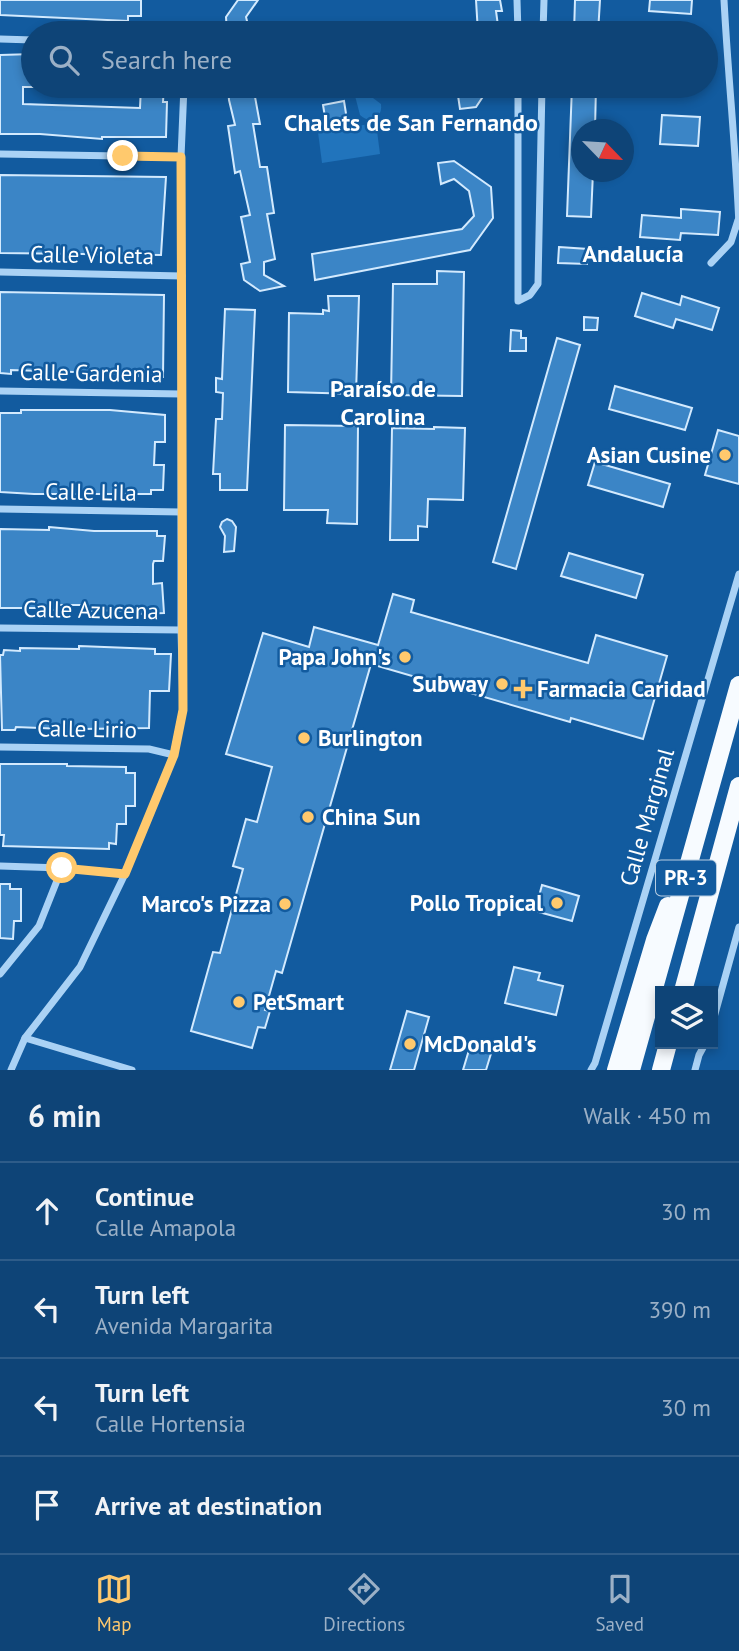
<!DOCTYPE html>
<html lang="en">
<head>
<meta charset="utf-8">
<style>
  :root { --surface:#0e4477; --page:#1c4e7f; --text:#f1f3f6; --muted:#9bb0c6; --line:#2e5c89; --accent:#ffc96d }
  body { margin:0; font-family:"PT Sans",sans-serif; background:var(--page); color:var(--text) }
  .controls { position:absolute; right:21px; bottom:21px; display:grid; overflow:hidden; border-radius:0px; box-shadow:0 4px 10px #0003 }
  .controls button { width:63px; height:63px; display:grid; place-items:center; padding:0; border:0; border-bottom:2px solid var(--line); background:var(--surface); color:var(--text); font:35px sans-serif }
  .compass { position:absolute; left:571px; top:119px; width:63px; height:63px; border-radius:50%; background:var(--surface); box-shadow:0 4px 10px #0003; rotate:115deg }
  .stop { position:absolute; width:21px; height:21px; margin:-16px; border:5px solid #ffc96d; border-radius:50%; background:#fff }
  .stop.end { background:#ffc96d; border-color:#fff; box-shadow:0 2px 7px #0008 }
  .list { margin:0; padding:0; list-style:none }
  h2 { display:flex; justify-content:space-between; align-items:center; height:91px; margin:0; padding:0 28px; font-size:30px }
  h2 small { font-size:23px; font-weight:400; color:var(--muted) }
  .list li { display:grid; grid-template-columns:46px 1fr auto; gap:21px; align-items:center; box-sizing:border-box; height:98px; padding:0 28px; border-top:2px solid var(--line) }
  .list b { display:block; font-size:26px; white-space:nowrap }
  .list p { margin:0; font-size:23px; white-space:nowrap; color:var(--muted) }
  .list em { font-size:23px; font-style:normal; color:var(--muted) }
  .icon { flex:none; width:38px; height:38px; fill:none; stroke:currentColor; stroke-width:2; stroke-linecap:round; stroke-linejoin:round }
  .map { position:relative; flex:none; width:739px; height:1070px; overflow:hidden }
  .search { position:absolute; background:var(--surface); box-shadow:0 4px 10px #0003; left:21px; right:21px; top:21px; height:77px; display:flex; align-items:center; gap:18px; box-sizing:border-box; padding:0 24px; border-radius:38px; color:var(--muted); font-size:26px }
  .sheet { height:483px; background:var(--surface) }
  nav { display:flex; justify-content:space-around; align-items:center; box-sizing:border-box; height:98px; border-top:2px solid var(--line); background:var(--surface); font-size:19px; color:var(--muted) }
  nav a { display:grid; justify-items:center; gap:4px }
  nav .on { color:var(--accent) }
  .map>svg:first-child { display:block }
  .green { fill:#2174bc }
  .building { fill:#3b85c6; stroke:#d3eafe; stroke-width:2 }
  .lines { fill:none; stroke-linecap:round; stroke-linejoin:round }
  .minor { stroke:#aad2f5; stroke-width:7 }
  .primary { stroke:#f7fbff; stroke-width:18 }
  .route { stroke:#ffc96d; stroke-width:9 }
  .poi-dot { fill:#ffc96d; stroke:#125b9f; stroke-width:2.5 }
  .labels { text-anchor:middle; stroke-width:5; stroke-linejoin:round; paint-order:stroke }
  .shield { fill:#125b9f; stroke:#b8cee2; stroke-width:2 }
  .shield-label { font-size:21px; font-weight:bold; fill:#fff }
  .street-label { font-size:23px; fill:#fff; stroke:#125b9f }
  .poi-label { font-size:23px; font-weight:bold; fill:#fff; stroke:#125b9f; text-anchor:end }
  .neighbourhood-label { font-size:24px; font-weight:bold; fill:#fff; stroke:#125b9f }
</style>
</head>
<body>
<div class="map">
<svg width="739" height="1070" viewBox="0 0 739 1070">
  <rect width="100%" height="100%" fill="#125b9f"/>
  <g class="green">
    <path d="M357 86 371 87 374 90 373 98 381 104C383 118 370 125 360 115L354 92Z"/>
    <path d="M376 123 380 154 322 163 318 132Z"/>
  </g>
  <g class="building">
    <path d="M0 0H141V16H128V21L0 15Z"/>
    <path d="M238 0H258L246 17 250 33H227L226 17Z"/>
    <path d="M476 0H500L502 11H496L499 33H478Z"/>
    <path d="M575 0H600L598 33H574Z"/>
    <path d="M650 0H692L691 14 649 11Z"/>
    <path d="M33 54V87H23V104L140 108 141 86H164L163 102H167L166 137H102V139L40 134H0V55Z"/>
    <path d="M228 86H253L260 124H253L260 167H267L274 213 267 214 275 259 264 262V275L284 286 260 291 244 280 241 264 250 262 241 217 250 215 240 171 235 173 228 126 235 125 229 100Z"/>
    <path d="M472 86H490L476 107 460 109 457 89Z"/>
    <path d="M572 86H596L595 130H582V172H593L591 217 567 216Z"/>
    <path d="M344 101 347 120 326 123 323 105Z"/>
    <path d="M662 115 700 117 698 146 660 144Z"/>
    <path d="M454 161 491 187 493 218 470 250 315 280 312 254 462 229 474 216 469 191 454 179 441 184 438 163Z"/>
    <path d="M0 175 166 177 161 255 0 253Z"/>
    <path d="M681 209 720 212 718 235 681 233 680 240 640 237 642 215 681 218Z"/>
    <path d="M559 247 588 249 587 264 558 263Z"/>
    <path d="M437 271 464 272 462 396 391 395 393 284H437Z"/>
    <path d="M0 292 164 295 163 377 138 376V374L11 370V374L0 373Z"/>
    <path d="M642 293 680 305 682 296 719 308 712 330 676 319 673 328 635 316Z"/>
    <path d="M328 296H359L356 394 288 392 289 313 323 314V310L329 311Z"/>
    <path d="M225 309 255 310 247 490H220V474H213L216 419H222L223 393 216 392V378L222 379Z"/>
    <path d="M584 317 598 318 597 330H584Z"/>
    <path d="M511 330 521 331V338H526V351H510Z"/>
    <path d="M557 338 580 345 516 569 493 562Z"/>
    <path d="M615 386 692 408 685 430 609 409Z"/>
    <path d="M21 410H110L165 415V442H155L154 465H164L163 490H151V494H34L0 492V413H21Z"/>
    <path d="M285 425 358 426 357 524 327 523 328 510H284Z"/>
    <path d="M434 427 465 428 463 500 428 499 427 527 418 526V540H390L392 428 434 429Z"/>
    <path d="M718 430 739 436V484L705 475Z"/>
    <path d="M595 462 670 484 663 507 588 485Z"/>
    <path d="M227 519 232 521 236 527 234 551 224 552 225 536 220 527 222 522Z"/>
    <path d="M49 527 94 531H157V536H165L163 561H154L153 564V584L162 583 164 613 139 614V610L81 611V605H59V610H49V608H0V529L49 530Z"/>
    <path d="M569 553 643 575 636 598 561 576Z"/>
    <path d="M393 594 414 600 411 612 588 663 596 635 667 656 643 739 571 718 570 722 371 664 282 973 276 971 265 1010 270 1011 265 1028 258 1027 252 1048 191 1031 213 952 220 953 243 869 233 866 246 819 257 822 272 767 226 754 263 633 309 647 314 627 378 645Z"/>
    <path d="M79 646 155 649V654H171L169 691H150L149 728 81 729V734H64V729L16 727 15 730H2L0 655H3L4 650 20 651V648L79 649Z"/>
    <path d="M0 764H67V766L126 767V773H135V806H126V824H117L116 844 109 843V849L3 846 4 835H0Z"/>
    <path d="M0 884H10V889H21V921H14L13 939 0 938Z"/>
    <path d="M542 885 579 896 572 921 535 911Z"/>
    <path d="M514 967 540 973 538 980 563 986 556 1015 505 1003Z"/>
    <path d="M407 1011 429 1017 414 1070H390Z"/>
    <path d="M472 1040 493 1047 486 1070H463Z"/>
  </g>
  <g class="lines">
    <g class="minor">
      <path d="M517 0 518 33"/>
      <path d="M724 0C728 76 736 151 739 226"/>
      <path d="M543 33 544 0"/>
      <path d="M0 39 33 40"/>
      <path d="M518 86V301L530 295 538 284 542 86"/>
      <path d="M0 154 181 157"/>
      <path d="M711 263 731 242 738 220"/>
      <path d="M0 272 182 276"/>
      <path d="M0 391 181 394"/>
      <path d="M0 509 181 512"/>
      <path d="M0 628 181 630"/>
      <path d="M0 747 149 749 174 755"/>
      <path d="M0 866 62 868 125 874"/>
      <path d="M0 974 39 926 62 868"/>
      <path d="M713 1021 739 927"/>
      <path d="M25 1038 132 1070"/>
      <path d="M11 1070 25 1038 80 967 125 874 174 755 183 710 181 630V157L184 86"/>
      <path d="M591 1070 595 1063 739 574"/>
      <path d="M695 1070 699 1055 705 1044"/>
    </g>
    <g class="primary">
      <path d="M683 991 739 786"/>
      <path d="M616 1070 655 940 668 906"/>
      <path d="M631 1070 739 685"/>
      <path d="M661 1070 668 1044"/>
    </g>
  </g>
  <g class="lines">
    <path class="route" d="M62 868 125 874 174 755 183 710 181 157 123 156"/>
  </g>
  <g class="poi-dot">
    <circle cx="725" cy="455" r="7"/>
    <circle cx="405" cy="657" r="7"/>
    <circle cx="502" cy="684" r="7"/>
    <path d="M519.5 678.5h7v7h7v7h-7v7h-7v-7h-7v-7h7z"/>
    <circle cx="304" cy="738" r="7"/>
    <circle cx="308" cy="817" r="7"/>
    <circle cx="557" cy="903" r="7"/>
    <circle cx="285" cy="904" r="7"/>
    <circle cx="239" cy="1002" r="7"/>
    <circle cx="410" cy="1044" r="7"/>
  </g>
  <g class="labels">
    <rect class="shield" x="656" y="860.5" width="60" height="35" rx="5"/>
    <g class="shield-label">
      <text x="686" y="885">PR-3</text>
    </g>
    <g class="street-label">
      <text transform="translate(92 255) rotate(1)" y="8">Calle Violeta</text>
      <text transform="translate(91 373) rotate(1)" y="8">Calle Gardenia</text>
      <text transform="translate(91 492) rotate(1)" y="8">Calle Lila</text>
      <text transform="translate(91 610) rotate(1)" y="8">Calle Azucena</text>
      <text transform="translate(87 729) rotate(1)" y="8">Calle Lirio</text>
      <text transform="translate(647 817) rotate(-74)" y="8">Calle Marginal</text>
    </g>
    <g class="poi-label">
      <text x="711" y="463">Asian Cusine</text>
      <text x="391" y="665">Papa John's</text>
      <text x="488" y="692">Subway</text>
      <text x="537" y="697" text-anchor="start">Farmacia Caridad</text>
      <text x="318" y="746" text-anchor="start">Burlington</text>
      <text x="322" y="825" text-anchor="start">China Sun</text>
      <text x="543" y="911">Pollo Tropical</text>
      <text x="271" y="912">Marco's Pizza</text>
      <text x="253" y="1010" text-anchor="start">PetSmart</text>
      <text x="424" y="1052" text-anchor="start">McDonald's</text>
    </g>
    <g class="neighbourhood-label">
      <text x="411" y="131">Chalets de San Fernando</text>
      <text x="633" y="262">Andalucía</text>
      <text x="383" y="397">Paraíso de<tspan x="383" dy="28">Carolina</tspan></text>
    </g>
  </g>
</svg>
<div class="controls">
<button><svg class="icon" aria-label="layers" viewBox="0 0 24 24"><path d="M12 4l9 5-9 5-9-5zM3 14l9 5 9-5"/></svg></button>
</div>
<svg class="compass" viewBox="-18 -18 36 36"><path d="M0-13l5 13h-10z" fill="#e53935"/><path d="M0 13l5-13h-10z" fill="#9bb0c6"/></svg>
<div class="stop" style="left:62px;top:868px"></div>
<div class="stop end" style="left:123px;top:156px"></div>
<div class="search"><svg class="icon" aria-label="search" viewBox="0 0 24 24"><circle cx="10" cy="10" r="6"/><path d="M15 15l6 6"/></svg>Search here</div>
</div>
<section class="sheet">
<h2>6 min<small>Walk · 450 m</small></h2>
<ul class="list">
<li><svg class="icon" aria-label="ahead" viewBox="0 0 24 24"><path d="M12 20V5M6 11l6-6 6 6"/></svg><div><b>Continue</b><p>Calle Amapola</p></div><em>30 m</em></li>
<li><svg class="icon" aria-label="left" viewBox="0 0 24 24"><path d="M17 20v-9H6M10 6l-5 5 5 5"/></svg><div><b>Turn left</b><p>Avenida Margarita</p></div><em>390 m</em></li>
<li><svg class="icon" aria-label="left" viewBox="0 0 24 24"><path d="M17 20v-9H6M10 6l-5 5 5 5"/></svg><div><b>Turn left</b><p>Calle Hortensia</p></div><em>30 m</em></li>
<li><svg class="icon" aria-label="arrive" viewBox="0 0 24 24"><path d="M6 21V4h12l-3 4 3 4H6"/></svg><div><b>Arrive at destination</b></div></li>
</ul>
</section>
<nav>
<a class="on"><svg class="icon" aria-label="map" viewBox="0 0 24 24"><path d="M3 6l6-2 6 2 6-2v14l-6 2-6-2-6 2zM9 4v14M15 6v14"/></svg>Map</a>
<a><svg class="icon" aria-label="directions" viewBox="0 0 24 24"><path d="M12 3l9 9-9 9-9-9zM9 14v-3h6M13 9l2 2-2 2"/></svg>Directions</a>
<a><svg class="icon" aria-label="saved" viewBox="0 0 24 24"><path d="M7 4h10v16l-5-4-5 4z"/></svg>Saved</a>
</nav>
</body>
</html>
